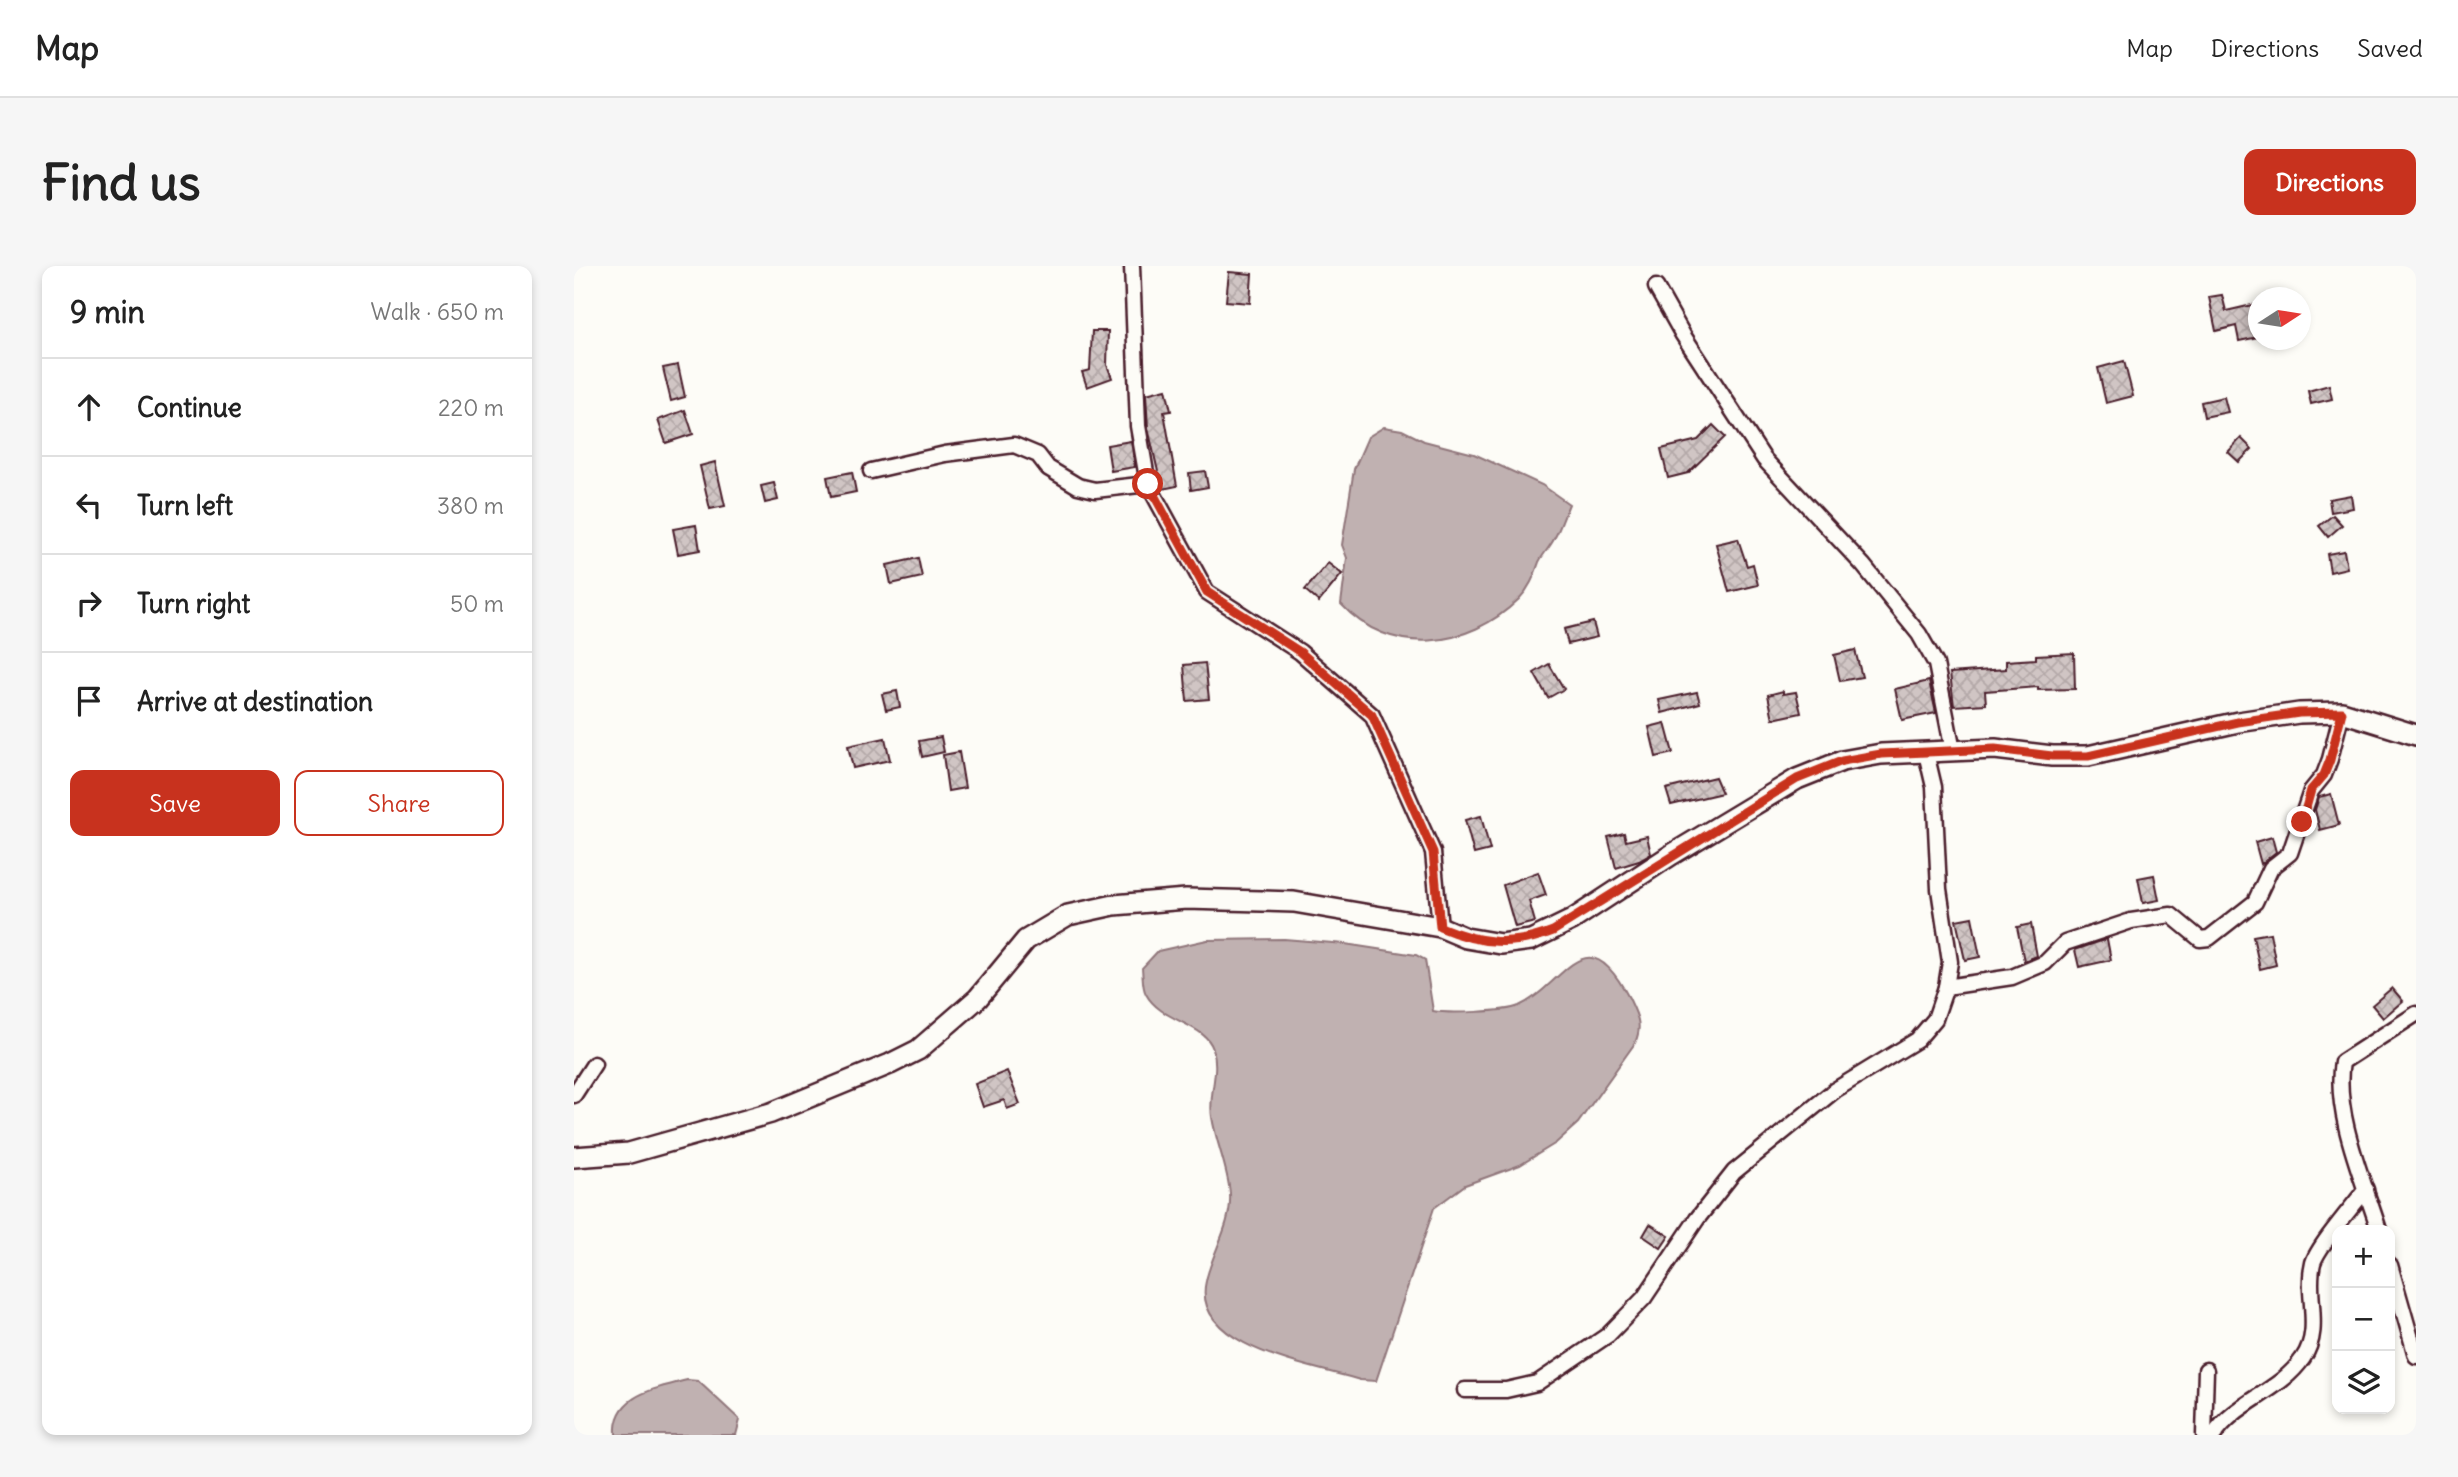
<!DOCTYPE html>
<html lang="en">
<head>
<meta charset="utf-8">
<style>
  :root { --surface:#fff; --page:#f6f6f6; --text:#222; --muted:#767676; --line:#e0e0e0; --accent:#c8321e }
  body { margin:0; font-family:Delius,sans-serif; background:var(--page); color:var(--text) }
  .controls { position:absolute; right:21px; bottom:21px; display:grid; overflow:hidden; border-radius:14px; box-shadow:0 4px 10px #0003 }
  .controls button { width:63px; height:63px; display:grid; place-items:center; padding:0; border:0; border-bottom:2px solid var(--line); background:var(--surface); color:var(--text); font:35px sans-serif }
  .compass { position:absolute; left:1674px; top:21px; width:63px; height:63px; border-radius:50%; background:var(--surface); box-shadow:0 4px 10px #0003; rotate:78deg }
  .stop { position:absolute; width:21px; height:21px; margin:-16px; border:5px solid #c8321e; border-radius:50%; background:#fff }
  .stop.end { background:#c8321e; border-color:#fff; box-shadow:0 2px 7px #0008 }
  .list { margin:0; padding:0; list-style:none }
  h2 { display:flex; justify-content:space-between; align-items:center; height:91px; margin:0; padding:0 28px; font-size:30px }
  h2 small { font-size:23px; font-weight:400; color:var(--muted) }
  .list li { display:grid; grid-template-columns:46px 1fr auto; gap:21px; align-items:center; box-sizing:border-box; height:98px; padding:0 28px; border-top:2px solid var(--line) }
  .list b { display:block; font-size:26px; white-space:nowrap }
  .list em { font-size:23px; font-style:normal; color:var(--muted) }
  .actions { display:flex; gap:14px; padding:21px 28px }
  .actions a { flex:1; padding:16px 0; border:2px solid var(--accent); border-radius:14px; text-align:center; font-size:24px; color:var(--accent) }
  .actions .main { background:var(--accent); color:#fff }
  .icon { flex:none; width:38px; height:38px; fill:none; stroke:currentColor; stroke-width:2; stroke-linecap:round; stroke-linejoin:round }
  .map { position:relative; flex:none; width:1842px; height:1169px; overflow:hidden; border-radius:14px }
  header { display:flex; align-items:center; gap:42px; box-sizing:border-box; height:98px; padding:0 35px; background:var(--surface); border-bottom:2px solid var(--line) }
  header strong { font-size:33px }
  nav { display:flex; gap:38px; margin-inline-start:auto; font-size:24px }
  .intro { display:flex; align-items:center; justify-content:space-between; box-sizing:border-box; height:168px; padding:0 42px }
  h1 { margin:0; font-size:49px }
  .button { padding:18px 32px; border-radius:14px; background:var(--accent); color:#fff; font-size:24px; font-weight:700 }
  main { display:flex; gap:42px; padding:0 42px }
  aside { flex:1; background:var(--surface); border-radius:14px; box-shadow:0 4px 10px #0003 }
  .map>svg:first-child { display:block }
  .water { fill:#c0b1b1; stroke:#91777b; stroke-width:2 }
  .building { fill:url(#building-cross-hatch); stroke:#4a1f2b; stroke-width:2 }
  .lines { fill:none; stroke-linecap:round; stroke-linejoin:round }
  .street-casing { stroke:#4a1f2b; stroke-width:19 }
  .secondary-casing { stroke:#4a1f2b; stroke-width:24 }
  .street { stroke:#fdfcf7; stroke-width:14 }
  .secondary { stroke:#fdfcf7; stroke-width:19 }
  .route { stroke:#c8321e; stroke-width:9 }
</style>
</head>
<body>
<header>
<strong>Map</strong>
<nav><a>Map</a><a>Directions</a><a>Saved</a></nav>
</header>
<div class="intro"><h1>Find us</h1><a class="button">Directions</a></div>
<main>
<aside>
<h2>9 min<small>Walk · 650 m</small></h2>
<ul class="list">
<li><svg class="icon" aria-label="ahead" viewBox="0 0 24 24"><path d="M12 20V5M6 11l6-6 6 6"/></svg><div><b>Continue</b></div><em>220 m</em></li>
<li><svg class="icon" aria-label="left" viewBox="0 0 24 24"><path d="M17 20v-9H6M10 6l-5 5 5 5"/></svg><div><b>Turn left</b></div><em>380 m</em></li>
<li><svg class="icon" aria-label="right" viewBox="0 0 24 24"><path d="M7 20v-9h11M14 6l5 5-5 5"/></svg><div><b>Turn right</b></div><em>50 m</em></li>
<li><svg class="icon" aria-label="arrive" viewBox="0 0 24 24"><path d="M6 21V4h12l-3 4 3 4H6"/></svg><div><b>Arrive at destination</b></div></li>
</ul>
<div class="actions"><a class="main">Save</a><a>Share</a></div>
</aside>
<div class="map">
<svg width="1842" height="1169" viewBox="0 0 1842 1169">
  <defs>
    <pattern id="building-cross-hatch" width="8" height="8" patternUnits="userSpaceOnUse" patternTransform="scale(1.75)"><rect width="8" height="8" fill="#d0c5c4"/><path d="M0 0l8 8M0 8l8-8" fill="none" stroke="#b4a9a9"/></pattern>
  </defs>
  <rect width="100%" height="100%" fill="#fdfcf7"/>
  <filter id="ink" filterUnits="userSpaceOnUse"><feTurbulence type="fractalNoise" baseFrequency=".0143" numOctaves="2"/><feDisplacementMap in="SourceGraphic" scale="14" xChannelSelector="R" yChannelSelector="G"/><feConvolveMatrix kernelMatrix="1 2 1 2 8 2 1 2 1" color-interpolation-filters="sRGB"/></filter>
  <g filter="url(#ink)">
    <g class="water">
      <path d="M810 161 828 164 850 175 900 188 968 219 995 238C990 250 986 263 980 273 976 281 969 288 965 296 960 310 956 322 945 333 894 383 816 392 767 338L773 292 768 279 780 203 794 171Z"/>
      <path d="M710 673 771 678 842 689 851 694 859 745C875 748 931 746 945 740 992 718 1011 648 1055 732 1063 749 1069 759 1061 777L1004 857 982 877 946 899 891 919 860 942 802 1115 786 1114C741 1100 616 1082 632 1015 638 986 658 959 656 928 654 902 642 877 638 851 634 829 646 806 639 783 631 757 587 756 572 728 568 721 569 710 568 702L584 685 633 674Z"/>
      <path d="M113 1114 124 1115 166 1154 162 1169H42C39 1129 80 1123 113 1114Z"/>
    </g>
    <g class="building">
      <path d="M655 6 678 8 676 37 652 35Z"/>
      <path d="M1648 29 1652 45 1678 39 1684 71 1665 75 1662 60 1642 65 1635 31Z"/>
      <path d="M518 65H534L533 99 538 112 513 121 508 106 516 104Z"/>
      <path d="M1550 95 1559 130 1532 137 1524 102Z"/>
      <path d="M104 99 111 131 97 135 89 102Z"/>
      <path d="M1755 119 1758 133 1737 138 1734 125Z"/>
      <path d="M592 123 597 145 590 146 603 220 588 223 574 162 572 128Z"/>
      <path d="M1650 131 1654 146 1630 151 1627 136Z"/>
      <path d="M111 144 119 168 92 177 84 154Z"/>
      <path d="M1139 159 1151 171 1114 207 1094 212 1087 183 1124 174Z"/>
      <path d="M1667 172 1678 183 1665 196 1654 186Z"/>
      <path d="M557 175 561 201 537 205 533 179Z"/>
      <path d="M141 196 151 240 136 243 126 200Z"/>
      <path d="M631 205 634 221 617 224 615 207Z"/>
      <path d="M278 206 282 226 257 231 253 211Z"/>
      <path d="M200 217 204 234 191 237 187 220Z"/>
      <path d="M1777 229 1779 242 1757 246 1755 233Z"/>
      <path d="M1759 249 1768 259 1754 271 1745 260Z"/>
      <path d="M122 259 126 284 104 288 99 263Z"/>
      <path d="M1164 273 1173 300 1179 298 1184 319 1155 326 1142 278Z"/>
      <path d="M1770 285 1773 302 1756 306 1753 288Z"/>
      <path d="M344 292 348 311 317 318 313 299Z"/>
      <path d="M754 297 768 308 745 336 731 324Z"/>
      <path d="M1019 356 1023 371 994 378 990 363Z"/>
      <path d="M1281 384 1288 411 1266 415 1260 389Z"/>
      <path d="M1500 387 1501 423 1464 424V421L1411 425 1412 438 1380 440 1376 407 1432 403V395L1462 393V389Z"/>
      <path d="M631 397 635 433 613 435 610 399Z"/>
      <path d="M975 398 990 423 974 432 960 407Z"/>
      <path d="M1355 415 1362 447 1328 454 1321 423Z"/>
      <path d="M323 425 326 441 312 444 308 428Z"/>
      <path d="M1209 425V428L1222 426 1227 447 1199 453 1194 429Z"/>
      <path d="M1123 426 1126 437 1088 447 1085 434Z"/>
      <path d="M1091 457 1099 487 1082 491 1075 461Z"/>
      <path d="M367 471 370 486 348 491 345 475Z"/>
      <path d="M311 472 316 494 279 502 274 480Z"/>
      <path d="M385 486 391 522 374 525 369 489Z"/>
      <path d="M1141 511 1148 527 1097 539 1092 523Z"/>
      <path d="M1757 528 1765 559 1746 564 1741 544 1745 531Z"/>
      <path d="M907 550 916 584 900 588 891 554Z"/>
      <path d="M1050 567 1052 575 1073 570 1077 588 1065 595 1042 602 1034 571Z"/>
      <path d="M1698 571 1702 586 1687 598 1681 576Z"/>
      <path d="M964 606 972 629 955 635 961 656 941 661 929 619Z"/>
      <path d="M1580 609 1585 634 1569 637 1564 612Z"/>
      <path d="M1398 651 1406 691 1391 694 1382 654Z"/>
      <path d="M1457 658 1463 690 1450 695 1443 661Z"/>
      <path d="M1696 667 1702 699 1686 703 1679 670Z"/>
      <path d="M1533 673 1537 694 1505 701 1501 684Z"/>
      <path d="M1818 722 1829 735 1809 752 1798 739Z"/>
      <path d="M433 805 446 838 433 843 430 834 409 841 401 818Z"/>
      <path d="M1076 958 1095 970 1087 982 1069 970Z"/>
    </g>
    <g class="lines">
      <defs>
        <g id="street">
          <path d="M558 0 564 160 574 218 633 326 726 386 798 449 859 586 866 661"/>
          <path d="M1082 21 1109 69 1190 193 1289 299 1345 368 1362 398 1379 485"/>
          <path d="M297 205 371 188 440 179 464 189 474 202 504 220 521 224 574 218"/>
          <path d="M1372 721 1438 711 1471 697 1491 677 1557 655 1597 649 1626 673 1635 672 1681 636 1697 602 1716 587 1737 525 1750 509 1756 493 1768 446"/>
          <path d="M0 829 20 798"/>
          <path d="M1805 964C1790 915 1759 847 1768 796L1842 748"/>
          <path d="M1816 999 1842 1090"/>
          <path d="M891 1124H932L963 1117 1034 1069 1070 1032 1123 953 1160 906 1261 824 1343 774 1361 753 1372 721 1376 696 1365 623 1360 521 1352 487"/>
          <path d="M1630 1169 1632 1104"/>
          <path d="M1640 1169C1661 1136 1706 1126 1729 1092 1749 1063 1731 1029 1739 997 1744 980 1780 939 1792 923"/>
        </g>
        <path id="secondary" d="M0 891 55 887 197 847 316 798 344 784 404 732 452 674 494 649 540 639 612 633 720 636 866 661 892 672 927 678 957 674 998 654 1097 589 1223 513 1268 495 1307 488 1421 483 1478 490H1514L1664 456 1725 447 1768 446 1842 469"/>
      </defs>
      <use href="#street" class="street-casing"/>
      <use href="#secondary" class="secondary-casing"/>
      <use href="#street" class="street"/>
      <use href="#secondary" class="secondary"/>
    </g>
  </g>
  <g class="lines" filter="url(#ink)">
    <path class="route" d="M574 218 633 326 726 386 798 449 859 586 866 661C906 678 939 681 979 665L1223 513 1268 495 1307 488 1421 483 1478 490H1514L1664 456 1725 447 1768 446 1756 494 1750 509 1737 524 1728 556"/>
  </g>
</svg>
<div class="controls">
<button>+</button>
<button>−</button>
<button><svg class="icon" aria-label="layers" viewBox="0 0 24 24"><path d="M12 4l9 5-9 5-9-5zM3 14l9 5 9-5"/></svg></button>
</div>
<svg class="compass" viewBox="-18 -18 36 36"><path d="M0-13l5 13h-10z" fill="#e53935"/><path d="M0 13l5-13h-10z" fill="#767676"/></svg>
<div class="stop" style="left:574px;top:218px"></div>
<div class="stop end" style="left:1728px;top:556px"></div>
</div>
</main>
</body>
</html>
